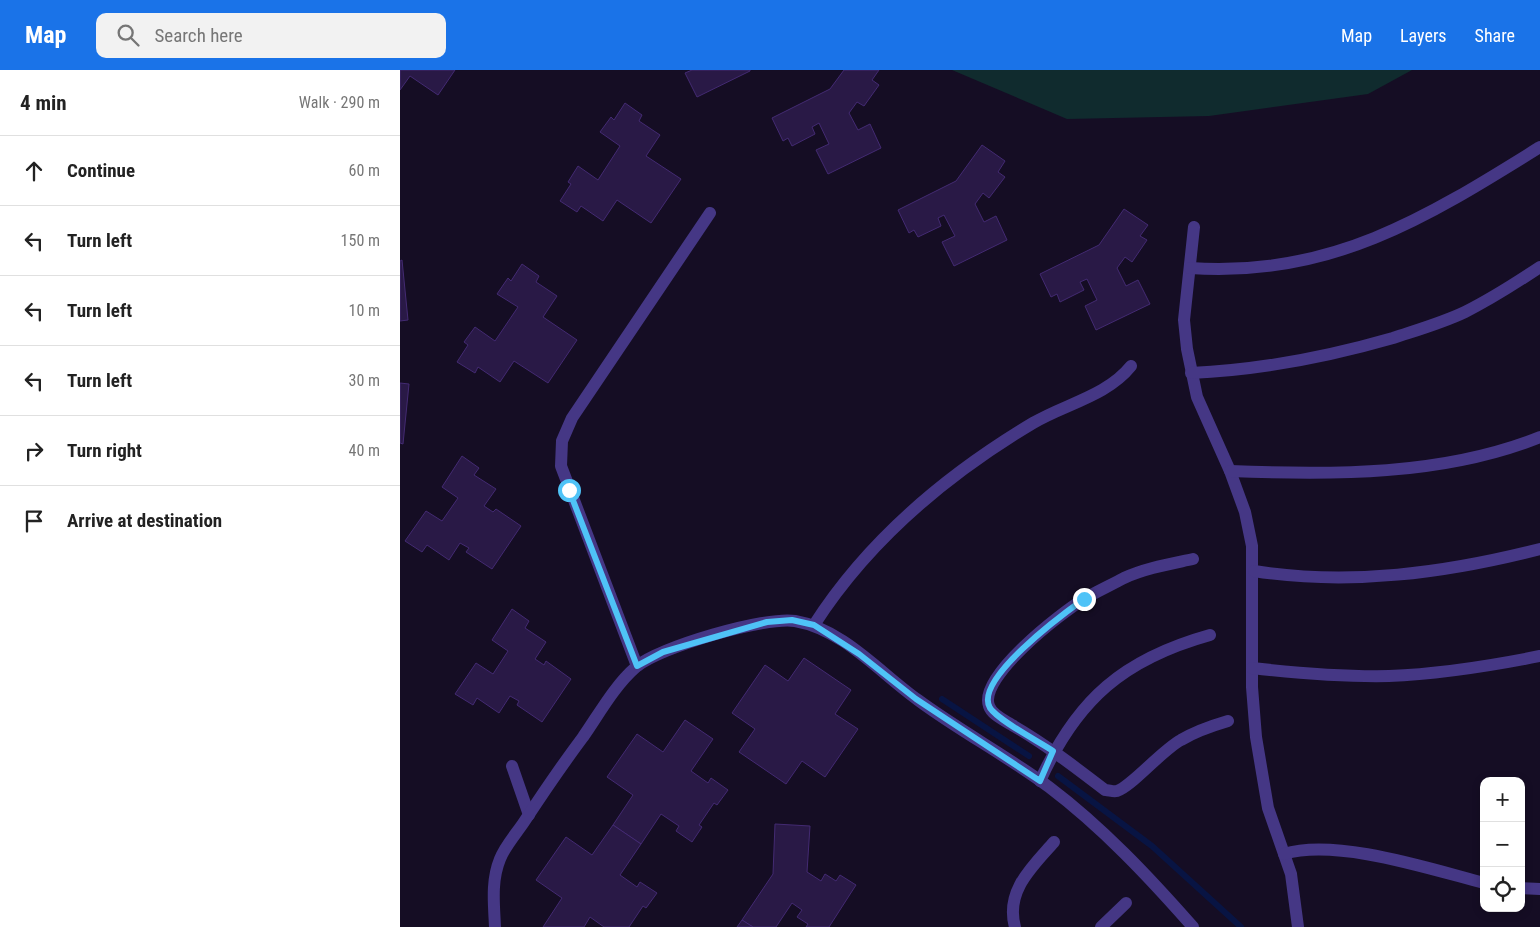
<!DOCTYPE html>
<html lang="en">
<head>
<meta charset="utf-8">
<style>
  :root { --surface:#fff; --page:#f2f2f2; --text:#222; --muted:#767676; --line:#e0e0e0; --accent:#1a73e8 }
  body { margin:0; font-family:"Roboto Condensed",sans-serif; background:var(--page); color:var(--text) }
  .controls { position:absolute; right:15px; bottom:15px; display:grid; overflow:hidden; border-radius:10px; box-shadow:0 2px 8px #0003 }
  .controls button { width:45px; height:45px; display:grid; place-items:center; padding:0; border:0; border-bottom:1px solid var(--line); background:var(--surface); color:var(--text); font:25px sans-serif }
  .stop { position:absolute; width:15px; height:15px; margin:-11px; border:4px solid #4fc3f7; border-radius:50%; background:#fff }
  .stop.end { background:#4fc3f7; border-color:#fff; box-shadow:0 1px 5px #0008 }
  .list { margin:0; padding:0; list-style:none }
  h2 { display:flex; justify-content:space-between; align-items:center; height:65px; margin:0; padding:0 20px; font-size:21px }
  h2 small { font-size:16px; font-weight:400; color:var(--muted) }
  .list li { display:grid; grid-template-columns:32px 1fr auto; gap:15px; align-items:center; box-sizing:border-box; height:70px; padding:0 20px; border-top:1px solid var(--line) }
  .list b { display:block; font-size:19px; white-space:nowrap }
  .list em { font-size:16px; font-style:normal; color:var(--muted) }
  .icon { flex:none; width:28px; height:28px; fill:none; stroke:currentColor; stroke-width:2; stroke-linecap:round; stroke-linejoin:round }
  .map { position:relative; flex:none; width:1140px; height:857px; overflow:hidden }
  header { display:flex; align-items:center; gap:30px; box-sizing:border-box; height:70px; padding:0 25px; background:var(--accent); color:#fff }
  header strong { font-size:24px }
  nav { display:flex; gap:28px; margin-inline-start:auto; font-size:18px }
  .search { width:350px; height:45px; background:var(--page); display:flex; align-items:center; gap:12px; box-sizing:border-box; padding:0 18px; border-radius:10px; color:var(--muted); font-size:19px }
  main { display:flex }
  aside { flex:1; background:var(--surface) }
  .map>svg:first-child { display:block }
  .green { fill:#102b2e }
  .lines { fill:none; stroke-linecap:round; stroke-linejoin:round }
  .stream { stroke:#081443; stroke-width:6 }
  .building { fill:#291946; stroke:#432a72 }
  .minor { stroke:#453785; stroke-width:12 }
  .route { stroke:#4fc3f7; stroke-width:6 }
</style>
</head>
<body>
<header>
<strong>Map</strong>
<div class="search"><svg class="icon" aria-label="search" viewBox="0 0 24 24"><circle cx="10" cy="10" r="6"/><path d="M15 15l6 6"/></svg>Search here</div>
<nav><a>Map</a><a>Layers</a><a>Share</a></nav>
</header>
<main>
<aside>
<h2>4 min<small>Walk · 290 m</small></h2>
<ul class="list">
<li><svg class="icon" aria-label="ahead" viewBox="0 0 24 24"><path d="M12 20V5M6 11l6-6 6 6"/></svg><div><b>Continue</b></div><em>60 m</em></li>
<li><svg class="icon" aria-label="left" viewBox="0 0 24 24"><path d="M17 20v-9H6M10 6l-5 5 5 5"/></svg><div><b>Turn left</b></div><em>150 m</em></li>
<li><svg class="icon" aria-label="left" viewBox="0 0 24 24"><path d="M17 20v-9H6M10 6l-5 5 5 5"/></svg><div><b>Turn left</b></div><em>10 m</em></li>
<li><svg class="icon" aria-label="left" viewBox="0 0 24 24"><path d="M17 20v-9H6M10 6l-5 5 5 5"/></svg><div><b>Turn left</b></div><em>30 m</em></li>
<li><svg class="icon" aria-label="right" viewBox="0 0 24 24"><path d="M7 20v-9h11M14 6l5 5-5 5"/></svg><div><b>Turn right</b></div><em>40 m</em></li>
<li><svg class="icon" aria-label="arrive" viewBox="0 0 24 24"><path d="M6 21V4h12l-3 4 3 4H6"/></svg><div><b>Arrive at destination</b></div></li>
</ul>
</aside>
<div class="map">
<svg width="1140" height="857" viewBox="0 0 1140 857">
  <rect width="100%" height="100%" fill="#150d24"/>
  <path class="green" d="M552 0H1012L968 24 809 46 667 49Z"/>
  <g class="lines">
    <g class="stream">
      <path d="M542 629 629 686"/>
      <path d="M658 706 752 776 841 857"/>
    </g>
  </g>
  <g class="building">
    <path d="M0 0H55L38 25 10 6 0 20Z"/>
    <path d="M292 0H350V1L297 27 285 3Z"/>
    <path d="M444 0H479L472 10 479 15 464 36 457 32 449 43 458 60 470 54 481 78 428 104 416 80 429 74 419 53 412 57 415 64 392 76 388 68 383 71 372 48 430 19Z"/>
    <path d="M225 33 242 45 239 51 260 65 246 86 281 109 251 153 217 130 203 151 181 136 177 142 160 131 171 114 168 112 178 96 198 110 220 76 200 62 211 47 214 50Z"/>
    <path d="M582 75 605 91 598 102 605 107 589 128 583 123 575 134 584 152 596 146 607 170 554 196 542 172 555 166 544 145 538 148 541 156 518 167 514 160 509 163 498 140 556 111Z"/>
    <path d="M724 139 748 155 740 166 747 170 732 192 725 187 717 198 726 216 738 210 750 234 696 260 685 236 697 230 687 209 680 212 684 220 660 232 657 224 651 227 640 204 699 175Z"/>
    <path d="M2 190 8 250 0 251V191Z"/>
    <path d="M122 194 139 206 136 212 157 226 143 247 177 270 148 313 114 291 100 312 78 297 75 303 57 292 68 275 64 272 75 257 95 271 118 237 97 224 108 208 111 211Z"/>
    <path d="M0 313 9 314 3 374 0 373Z"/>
    <path d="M62 386 79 398 74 405 96 419 84 436 93 442 96 439 121 456 92 499 66 482 69 478 60 473 49 490 27 475 22 482 5 471 26 441 42 451 58 428 42 417Z"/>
    <path d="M112 539 129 551 125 558 146 572 135 589 144 595 146 591 171 609 142 652 117 635 119 631 110 626 99 643 77 628 73 635 55 624 76 593 93 604 108 581 92 570Z"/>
    <path d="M404 588 451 620 435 644 458 659 425 707 402 691 386 714 339 682 355 659 332 643 365 595 388 611Z"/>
    <path d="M285 650 313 669 291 701 308 713 311 708 328 720 317 735 314 733 299 755 302 757 292 772 276 761 279 756 261 744 241 774 213 755 233 725 207 707 237 664 263 682Z"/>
    <path d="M375 754 410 756 407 802 421 811 425 804 436 811 440 805 456 815 429 857H406L408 854 397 847 402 840 392 833 376 857H353L342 850 373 804Z"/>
    <path d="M213 755 241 774 220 805 237 817 240 812 257 823 246 838 243 836 229 857H204L190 847 184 857H143L162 828 136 810 166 767 192 785Z"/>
    <path d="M342 850 353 857H337Z"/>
  </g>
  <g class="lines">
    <g class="minor">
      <path d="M794 157 784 250 787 279 797 327 830 401 845 442 852 476V617L856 667 868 738 891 804 898 857"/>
      <path d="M790 198C930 208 1026 148 1140 77"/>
      <path d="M791 303C860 300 927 287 993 268 1017 260 1042 253 1065 242 1091 229 1116 213 1140 197"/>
      <path d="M830 401C932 405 1043 406 1140 367"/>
      <path d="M793 489C770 494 746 498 724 508 711 515 696 522 684 529 661 543 578 607 589 636 592 645 604 650 612 655 645 674 675 697 705 720 709 720 713 722 717 721 731 717 762 680 781 670 796 661 811 656 828 651"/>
      <path d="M854 501C950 516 1046 503 1140 479"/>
      <path d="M414 555C469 469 546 405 633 353 665 334 707 326 731 296"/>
      <path d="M237 596 161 396 162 371 172 348 310 143"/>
      <path d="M852 598C897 603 943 607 989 606 1040 604 1090 596 1140 586"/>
      <path d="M112 696 129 745"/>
      <path d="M640 711C677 629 724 589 810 565"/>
      <path d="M884 784C936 768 1030 799 1084 813"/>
      <path d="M1121 818 1140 819"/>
      <path d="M95 857C94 834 91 811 100 789 105 776 116 764 124 752 143 723 162 695 183 667 199 644 215 615 236 597 259 577 366 546 395 551 443 559 480 603 518 630 560 661 607 686 649 717 702 757 749 807 793 857"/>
      <path d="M615 857C605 821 632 797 654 772"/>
      <path d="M701 857 726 833"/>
    </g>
  </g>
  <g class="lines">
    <path class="route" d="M169 420 237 596 263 582 367 552 392 550 414 555 459 584 516 629 640 711 653 681C638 671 599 651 590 638 573 610 663 544 684 529"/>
  </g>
</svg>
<div class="controls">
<button>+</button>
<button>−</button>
<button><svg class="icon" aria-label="locate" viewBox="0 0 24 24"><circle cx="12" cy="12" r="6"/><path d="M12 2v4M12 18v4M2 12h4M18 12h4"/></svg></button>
</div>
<div class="stop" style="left:169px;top:420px"></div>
<div class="stop end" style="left:684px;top:529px"></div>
</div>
</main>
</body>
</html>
